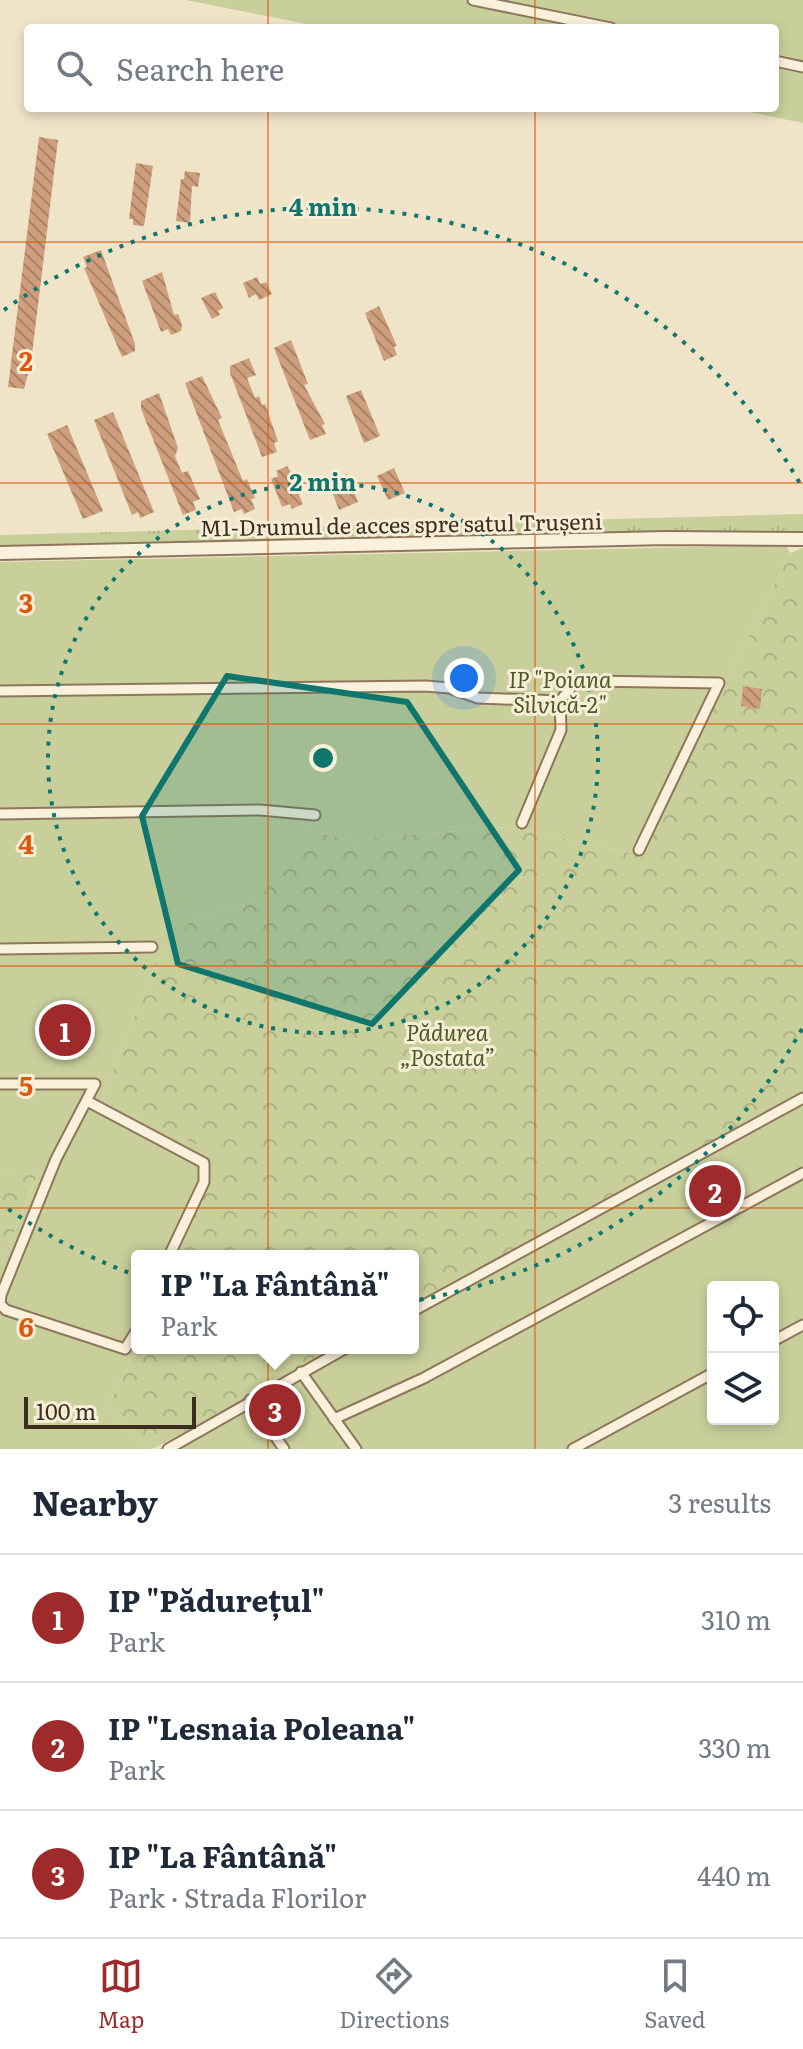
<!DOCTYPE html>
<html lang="en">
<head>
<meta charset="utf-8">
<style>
  :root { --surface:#fff; --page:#f6f6f7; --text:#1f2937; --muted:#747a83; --line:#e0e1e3; --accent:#9e2a2b }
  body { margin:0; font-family:Literata,serif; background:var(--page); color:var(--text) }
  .controls { position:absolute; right:24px; bottom:24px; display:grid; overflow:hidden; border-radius:8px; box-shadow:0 4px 12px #0003 }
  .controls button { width:72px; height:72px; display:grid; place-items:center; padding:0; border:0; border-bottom:2px solid var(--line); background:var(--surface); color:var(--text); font:40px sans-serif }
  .scale { position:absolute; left:24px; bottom:20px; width:172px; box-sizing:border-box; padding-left:8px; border:4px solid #3d2e20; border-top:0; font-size:22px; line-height:28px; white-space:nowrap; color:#3d2e20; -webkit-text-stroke:6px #f7eed8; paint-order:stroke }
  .you { position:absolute; left:464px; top:678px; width:28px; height:28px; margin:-20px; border:6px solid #fff; border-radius:50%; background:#1a73e8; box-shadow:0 0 0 12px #1a73e833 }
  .badge { display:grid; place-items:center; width:52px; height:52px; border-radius:50%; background:var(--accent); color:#fff; font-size:26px; font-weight:700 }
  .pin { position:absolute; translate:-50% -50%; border:4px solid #fff; box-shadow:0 2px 8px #0006 }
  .popup { position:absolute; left:131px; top:1250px; width:288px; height:104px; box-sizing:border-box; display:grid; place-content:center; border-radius:8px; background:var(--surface); filter:drop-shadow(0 2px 6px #0005); font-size:26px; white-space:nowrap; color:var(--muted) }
  .popup b { font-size:30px; color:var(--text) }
  .popup::after { content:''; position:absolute; left:50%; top:100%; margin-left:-16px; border:16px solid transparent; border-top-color:var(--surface) }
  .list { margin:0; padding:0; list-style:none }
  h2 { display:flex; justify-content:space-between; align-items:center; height:104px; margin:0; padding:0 32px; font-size:34px }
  h2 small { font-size:26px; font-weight:400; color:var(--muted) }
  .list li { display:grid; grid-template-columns:52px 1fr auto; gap:24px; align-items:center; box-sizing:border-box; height:128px; padding:0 32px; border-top:2px solid var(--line) }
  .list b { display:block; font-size:30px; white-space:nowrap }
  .list p { margin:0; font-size:26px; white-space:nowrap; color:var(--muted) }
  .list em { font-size:26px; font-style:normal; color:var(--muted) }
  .icon { flex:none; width:44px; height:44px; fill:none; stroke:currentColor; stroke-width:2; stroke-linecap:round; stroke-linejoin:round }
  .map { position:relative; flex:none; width:803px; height:1449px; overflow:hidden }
  .search { position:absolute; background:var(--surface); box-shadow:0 4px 12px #0003; left:24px; right:24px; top:24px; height:88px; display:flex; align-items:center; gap:20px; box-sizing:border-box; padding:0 28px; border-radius:8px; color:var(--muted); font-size:30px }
  .sheet { height:488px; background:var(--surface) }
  nav { display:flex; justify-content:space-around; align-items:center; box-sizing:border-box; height:112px; border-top:2px solid var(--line); background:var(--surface); font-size:22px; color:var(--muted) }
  nav a { display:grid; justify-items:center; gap:4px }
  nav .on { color:var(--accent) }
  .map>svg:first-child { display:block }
  .grass { fill:url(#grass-tufts) }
  .forest { fill:url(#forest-crowns) }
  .garden { fill:#c9cf9b; fill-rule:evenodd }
  .building { fill:url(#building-back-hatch) }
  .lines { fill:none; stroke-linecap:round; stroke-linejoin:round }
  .minor-casing { stroke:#8d765c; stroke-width:13 }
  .tertiary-casing { stroke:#8d765c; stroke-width:16 }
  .minor { stroke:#faf1dc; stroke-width:9 }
  .tertiary { stroke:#faf1dc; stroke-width:12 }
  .marked { fill:#0f766e; fill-opacity:0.2; stroke:#0f766e; stroke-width:6; stroke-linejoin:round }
  .grid { fill:none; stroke:#df570d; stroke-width:2; stroke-opacity:0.55 }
  .ring { fill:none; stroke:#0f766e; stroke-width:4; stroke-dasharray:4 8 }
  .labels { text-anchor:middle; stroke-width:6; stroke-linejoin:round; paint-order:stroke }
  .street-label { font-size:22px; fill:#3d2e20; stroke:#f7eed8 }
  .park-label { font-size:22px; font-style:italic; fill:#4d5a26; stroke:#f7eed8 }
  .grid-label { font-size:26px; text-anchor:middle; font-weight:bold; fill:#df570d; stroke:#f7eed8; stroke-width:6; stroke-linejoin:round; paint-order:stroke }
  .centre { fill:#0f766e; stroke:#f7eed8; stroke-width:4 }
  .ring-label { font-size:24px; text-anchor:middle; font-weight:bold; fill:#0f766e; stroke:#f7eed8; stroke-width:6; stroke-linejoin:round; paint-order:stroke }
</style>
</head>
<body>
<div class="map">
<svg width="803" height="1449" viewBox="0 0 803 1449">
  <defs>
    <pattern id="grass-tufts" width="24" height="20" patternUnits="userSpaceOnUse" patternTransform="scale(2)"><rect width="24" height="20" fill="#c9cf9b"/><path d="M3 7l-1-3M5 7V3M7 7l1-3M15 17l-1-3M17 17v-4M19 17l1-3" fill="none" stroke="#aeb285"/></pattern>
    <pattern id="forest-crowns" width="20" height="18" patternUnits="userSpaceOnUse" patternTransform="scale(2)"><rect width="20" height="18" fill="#c9cf9b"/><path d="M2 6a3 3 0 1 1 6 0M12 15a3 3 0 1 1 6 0" fill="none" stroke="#aeb285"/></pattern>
    <pattern id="building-back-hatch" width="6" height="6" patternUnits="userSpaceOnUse" patternTransform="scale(2)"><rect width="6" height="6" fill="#cf9f7d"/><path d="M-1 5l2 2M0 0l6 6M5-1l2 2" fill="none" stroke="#a98266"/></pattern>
  </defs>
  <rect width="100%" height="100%" fill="#f0e4c8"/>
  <path class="grass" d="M803 514V532L0 547V535Z"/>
  <g class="forest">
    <path d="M803 548V1094L413 1307V1256H177L220 1156 102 1099 156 962 193 918 256 901 306 830 360 842 370 838 507 827 641 855 790 553Z"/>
    <path d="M0 1170 38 1174 0 1266Z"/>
    <path d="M137 1347V1348H338L153 1449 106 1409Z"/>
  </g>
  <g class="garden">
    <path d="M186 0H803V123L730 108H775V28H327Z"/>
    <path d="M786 545 790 553 641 855 507 827 370 838 360 842 307 830 309 841 256 901 193 918 156 962 102 1099 221 1156 177 1256H137V1347L106 1409 153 1449H0V1266L38 1175 0 1170V562Z"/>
    <path d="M803 1094V1449H159L338 1348H413V1307ZM713 1287H773V1419H713Z"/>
  </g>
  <g class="building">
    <path d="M39 137 58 140 31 363 24 389 8 387Z"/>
    <path d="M136 163 153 166 144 226 133 225V219H129Z"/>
    <path d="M185 171 200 173 198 187 192 186 190 223 176 221 181 179H184Z"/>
    <path d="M101 250 135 344V351L122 357 84 268 87 267 83 257Z"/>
    <path d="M162 272 174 315 178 314 182 325 181 331 171 335 168 329 161 332 142 281Z"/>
    <path d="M257 277 260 284 266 282 272 294 259 300 256 294 249 298 243 283Z"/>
    <path d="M215 292 223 308 218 311 220 315 212 319 201 298Z"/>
    <path d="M379 306 397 346 394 347 397 355 384 361 365 313Z"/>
    <path d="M291 340 308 384 304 385 325 424 322 425 326 434 310 440 274 348Z"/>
    <path d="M249 358 256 375 247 378 255 398 259 396 262 405 265 404 278 441 274 443 277 452 262 457 230 373V366Z"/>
    <path d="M202 376 222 418 218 420 243 481 247 479 255 498 251 499 255 509 244 514 242 509 234 512 185 383Z"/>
    <path d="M361 390 380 436 364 443 346 396Z"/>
    <path d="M159 393 178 448 175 456 182 473 188 471 200 499 193 502 196 510 183 515 141 409V401Z"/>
    <path d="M113 412 154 512 140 518 138 512 132 515 94 420Z"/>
    <path d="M67 425 103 511 83 519 47 434Z"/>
    <path d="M287 466 303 493 299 495 303 504 292 509 290 504 282 507 271 479 278 476 276 471Z"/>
    <path d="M394 468 405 493 388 500 377 476Z"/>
    <path d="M347 474 358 502 339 510 328 481Z"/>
    <path d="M743 686 762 689 760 709 741 706Z"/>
  </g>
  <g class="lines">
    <defs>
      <g id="minor">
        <path d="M473 0 611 28"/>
        <path d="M775 61 803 67"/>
        <path d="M0 691 426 686 449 688 478 698 560 701 574 684 589 681 719 683 639 850"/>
        <path d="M0 814 260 810 315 815"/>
        <path d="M522 823 561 730 560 701"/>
        <path d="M0 949 152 947"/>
        <path d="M0 1084H95L56 1159 1 1295 0 1304 6 1310 125 1349 137 1330"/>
        <path d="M87 1101 204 1163V1182L169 1256"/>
        <path d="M413 1311 803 1098"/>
        <path d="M773 1341 803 1325"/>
        <path d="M301 1372 356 1449"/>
        <path d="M250 1400 284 1449"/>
        <path d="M334 1419 424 1378 803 1173"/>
        <path d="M168 1449 346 1348"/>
        <path d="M573 1449 713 1373"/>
      </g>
      <path id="tertiary" d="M0 553 667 538 803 539"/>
    </defs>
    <use href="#minor" class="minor-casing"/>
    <use href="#tertiary" class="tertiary-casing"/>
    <use href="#minor" class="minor"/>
    <use href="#tertiary" class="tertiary"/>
  </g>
  <path class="marked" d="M227 676 407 702 519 870 372 1024 178 964 142 816Z"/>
  <path class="grid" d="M268 0V28M535 0V28M268 108V1449M535 108V1449M0 242H803M0 483H803M0 724H803M0 966H803M0 1208H803"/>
  <g class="ring">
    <circle cx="323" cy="758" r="275"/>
    <path d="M802 1029A550 550 0 0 1 4 1206M4 310A550 550 0 0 1 802 487"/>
  </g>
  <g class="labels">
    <g class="street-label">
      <text transform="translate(401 525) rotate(-1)" y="8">M1-Drumul de acces spre satul Trușeni</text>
    </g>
    <g class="park-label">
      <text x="560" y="688">IP "Poiana<tspan x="560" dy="25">Silvică-2"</tspan></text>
      <text x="447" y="1041">Pădurea<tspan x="447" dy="25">„Postata”</tspan></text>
    </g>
  </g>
  <g class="grid-label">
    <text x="26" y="371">2</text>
    <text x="26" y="613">3</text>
    <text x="26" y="854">4</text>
    <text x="26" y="1096">5</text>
    <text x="26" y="1337">6</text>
  </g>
  <circle cx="323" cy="758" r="12" class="centre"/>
  <g class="ring-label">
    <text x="323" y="216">4 min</text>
    <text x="323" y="491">2 min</text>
  </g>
</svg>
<div class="controls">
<button><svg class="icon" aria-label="locate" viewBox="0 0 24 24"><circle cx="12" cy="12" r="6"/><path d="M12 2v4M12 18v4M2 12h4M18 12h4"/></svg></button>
<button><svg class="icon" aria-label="layers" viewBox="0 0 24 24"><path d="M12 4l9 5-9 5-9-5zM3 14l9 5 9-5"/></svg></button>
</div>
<div class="scale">100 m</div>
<div class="you"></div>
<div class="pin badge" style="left:65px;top:1030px">1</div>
<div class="pin badge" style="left:715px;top:1191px">2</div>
<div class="pin badge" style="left:275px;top:1410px">3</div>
<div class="popup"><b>IP &quot;La Fântână&quot;</b>Park</div>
<div class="search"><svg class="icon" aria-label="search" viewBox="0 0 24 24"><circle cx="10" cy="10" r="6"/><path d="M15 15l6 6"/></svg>Search here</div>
</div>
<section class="sheet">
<h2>Nearby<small>3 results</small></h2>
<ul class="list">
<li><span class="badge">1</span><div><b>IP &quot;Pădurețul&quot;</b><p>Park</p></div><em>310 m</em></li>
<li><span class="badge">2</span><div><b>IP &quot;Lesnaia Poleana&quot;</b><p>Park</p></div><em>330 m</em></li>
<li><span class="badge">3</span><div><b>IP &quot;La Fântână&quot;</b><p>Park · Strada Florilor</p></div><em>440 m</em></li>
</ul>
</section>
<nav>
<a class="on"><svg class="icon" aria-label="map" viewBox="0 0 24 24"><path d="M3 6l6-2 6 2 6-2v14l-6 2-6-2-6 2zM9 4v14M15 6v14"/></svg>Map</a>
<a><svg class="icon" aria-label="directions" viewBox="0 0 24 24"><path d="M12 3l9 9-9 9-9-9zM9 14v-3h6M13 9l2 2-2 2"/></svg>Directions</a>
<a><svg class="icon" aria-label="saved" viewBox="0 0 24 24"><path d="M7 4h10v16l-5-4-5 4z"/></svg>Saved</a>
</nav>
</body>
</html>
